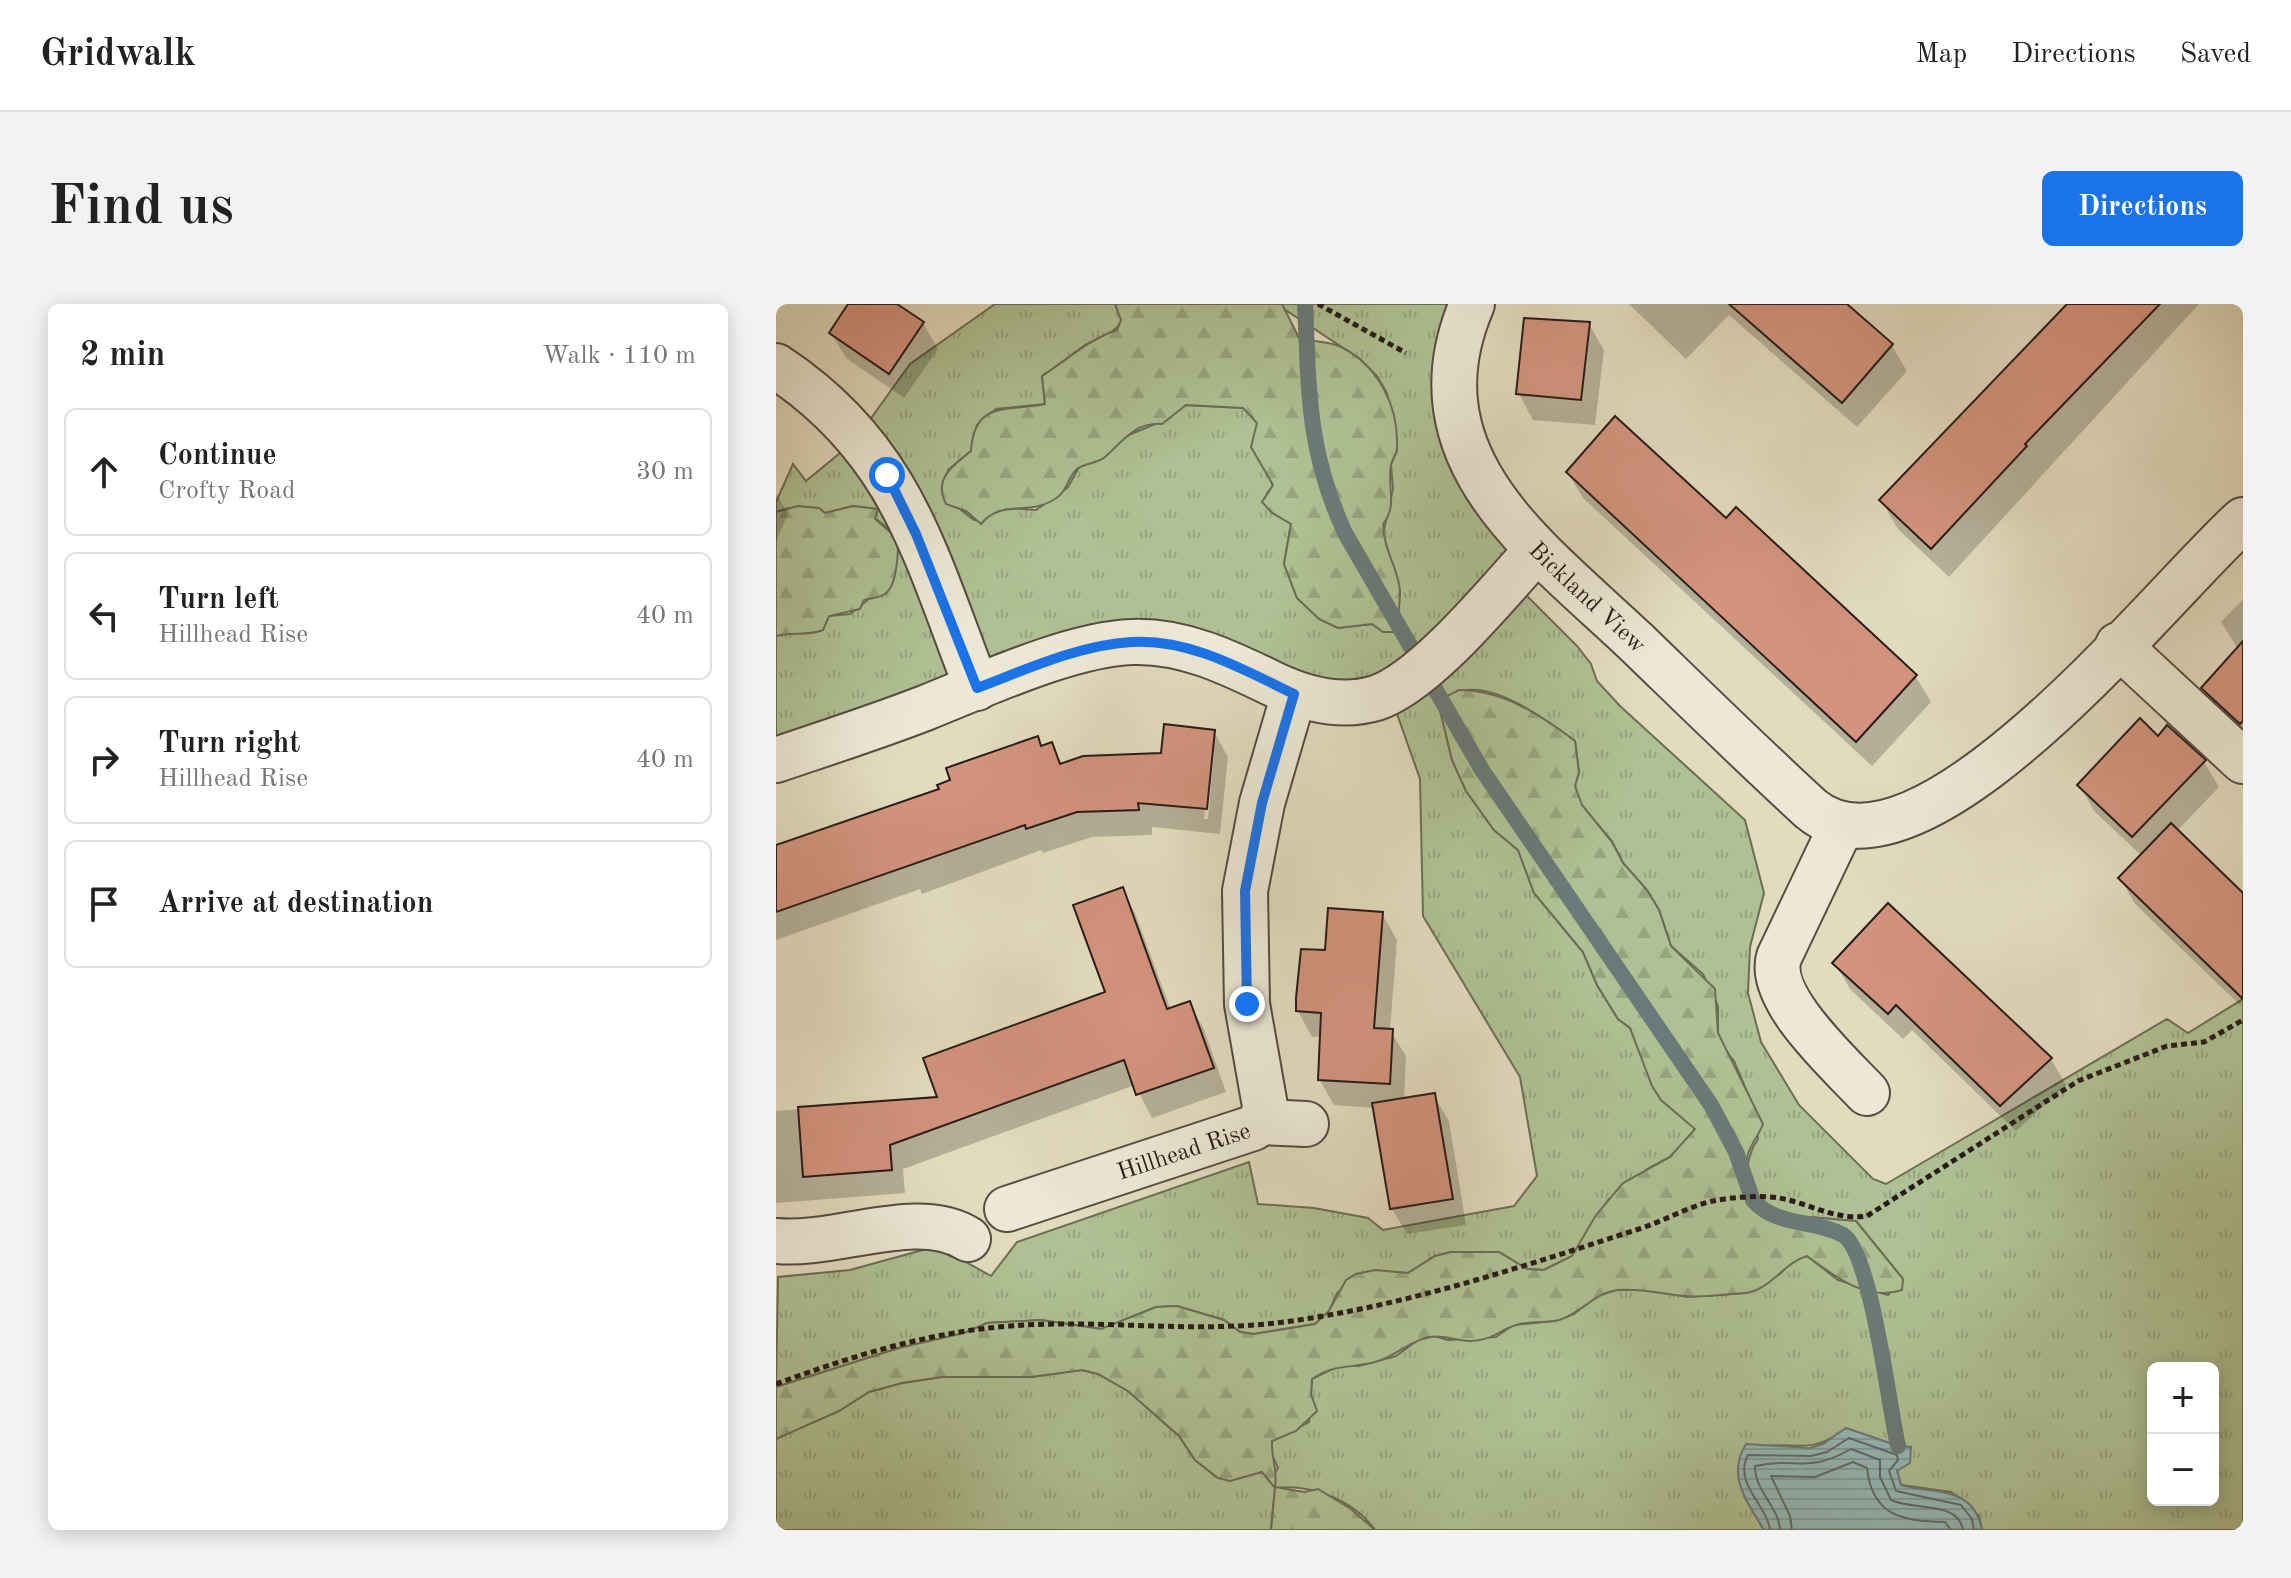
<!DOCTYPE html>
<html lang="en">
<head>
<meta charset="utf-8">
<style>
  :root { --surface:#fff; --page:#f2f2f2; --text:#222; --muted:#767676; --line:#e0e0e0; --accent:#1a73e8 }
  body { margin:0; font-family:"Old Standard TT",serif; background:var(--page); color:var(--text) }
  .controls { position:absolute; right:24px; bottom:24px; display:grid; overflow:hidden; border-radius:12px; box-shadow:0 4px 20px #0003 }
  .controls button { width:72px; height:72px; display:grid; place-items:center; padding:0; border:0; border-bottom:2px solid var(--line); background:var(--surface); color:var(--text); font:40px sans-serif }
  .stop { position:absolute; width:24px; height:24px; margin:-18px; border:6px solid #1a73e8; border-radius:50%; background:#fff }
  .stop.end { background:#1a73e8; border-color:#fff; box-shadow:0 2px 8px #0008 }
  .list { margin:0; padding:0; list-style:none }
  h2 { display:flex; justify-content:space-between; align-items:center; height:104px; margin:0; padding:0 32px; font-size:34px }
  h2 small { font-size:26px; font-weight:400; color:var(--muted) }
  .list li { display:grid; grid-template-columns:52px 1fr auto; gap:24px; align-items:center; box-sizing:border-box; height:128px; margin:0 16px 16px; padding:0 16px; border:2px solid var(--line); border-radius:12px }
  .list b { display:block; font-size:30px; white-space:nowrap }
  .list p { margin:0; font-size:26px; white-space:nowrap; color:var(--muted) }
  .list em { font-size:26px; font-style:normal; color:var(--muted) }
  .icon { flex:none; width:44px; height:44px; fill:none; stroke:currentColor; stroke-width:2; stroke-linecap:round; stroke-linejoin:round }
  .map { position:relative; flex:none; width:1467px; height:1226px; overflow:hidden; border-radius:12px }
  header { display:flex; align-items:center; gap:48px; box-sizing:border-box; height:112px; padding:0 40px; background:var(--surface); border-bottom:2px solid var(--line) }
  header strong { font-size:38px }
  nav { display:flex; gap:44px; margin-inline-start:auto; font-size:28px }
  .intro { display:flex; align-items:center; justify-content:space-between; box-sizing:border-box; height:192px; padding:0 48px }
  h1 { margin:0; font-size:56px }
  .button { padding:20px 36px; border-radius:12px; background:var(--accent); color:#fff; font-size:28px; font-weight:700 }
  main { display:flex; gap:48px; padding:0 48px }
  aside { flex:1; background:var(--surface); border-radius:12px; box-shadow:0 4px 20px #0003 }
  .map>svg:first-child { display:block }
  .grass { fill:url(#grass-tufts); stroke:#6b6e56; stroke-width:2; fill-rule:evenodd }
  .forest { fill:url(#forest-firs); stroke:#6b6e56; stroke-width:2 }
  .water { fill:url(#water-rules); stroke:#6a7a78; stroke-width:2 }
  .shadow { fill:#0003; fill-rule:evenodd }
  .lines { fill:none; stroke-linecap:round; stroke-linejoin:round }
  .shore { stroke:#5e6a68; stroke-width:2 }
  .stream { stroke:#6a7a78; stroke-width:16 }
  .building { fill:#d3937e; stroke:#271c17; stroke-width:2 }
  .minor-casing { stroke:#564c41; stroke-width:48 }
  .path { stroke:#271c17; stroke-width:5; stroke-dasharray:6 4; stroke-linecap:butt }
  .minor { stroke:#ece8d5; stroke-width:44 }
  .route { stroke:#1a73e8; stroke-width:10 }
  .labels { text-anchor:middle; stroke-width:7; stroke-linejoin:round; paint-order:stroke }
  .street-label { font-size:24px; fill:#271c17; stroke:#ece8d5 }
</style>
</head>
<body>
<header>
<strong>Gridwalk</strong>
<nav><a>Map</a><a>Directions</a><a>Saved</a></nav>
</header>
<div class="intro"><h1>Find us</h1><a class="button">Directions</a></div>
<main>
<aside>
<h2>2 min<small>Walk · 110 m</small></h2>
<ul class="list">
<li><svg class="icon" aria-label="ahead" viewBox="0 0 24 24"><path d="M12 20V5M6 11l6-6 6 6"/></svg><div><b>Continue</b><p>Crofty Road</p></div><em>30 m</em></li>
<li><svg class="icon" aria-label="left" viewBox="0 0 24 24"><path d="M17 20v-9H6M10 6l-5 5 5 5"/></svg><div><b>Turn left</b><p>Hillhead Rise</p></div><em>40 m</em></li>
<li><svg class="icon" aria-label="right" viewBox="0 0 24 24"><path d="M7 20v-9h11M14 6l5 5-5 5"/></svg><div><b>Turn right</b><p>Hillhead Rise</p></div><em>40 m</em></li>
<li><svg class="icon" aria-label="arrive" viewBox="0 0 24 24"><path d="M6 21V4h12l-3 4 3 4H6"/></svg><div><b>Arrive at destination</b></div></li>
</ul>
</aside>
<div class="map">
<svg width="1467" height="1226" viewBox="0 0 1467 1226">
  <defs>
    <pattern id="grass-tufts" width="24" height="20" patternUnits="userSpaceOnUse" patternTransform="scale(2)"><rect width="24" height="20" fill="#afc194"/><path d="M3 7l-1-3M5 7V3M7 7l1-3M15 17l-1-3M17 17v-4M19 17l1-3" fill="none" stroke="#97a57f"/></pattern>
    <pattern id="forest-firs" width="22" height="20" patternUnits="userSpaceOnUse" patternTransform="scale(2)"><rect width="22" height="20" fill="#afc194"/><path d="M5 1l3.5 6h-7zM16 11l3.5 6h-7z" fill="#97a57f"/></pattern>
    <pattern id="water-rules" width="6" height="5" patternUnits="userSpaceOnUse" patternTransform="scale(2)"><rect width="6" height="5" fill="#96b9b9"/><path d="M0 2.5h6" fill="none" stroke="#819e9e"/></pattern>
  </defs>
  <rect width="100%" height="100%" fill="#e2dbbe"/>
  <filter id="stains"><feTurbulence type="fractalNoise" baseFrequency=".0025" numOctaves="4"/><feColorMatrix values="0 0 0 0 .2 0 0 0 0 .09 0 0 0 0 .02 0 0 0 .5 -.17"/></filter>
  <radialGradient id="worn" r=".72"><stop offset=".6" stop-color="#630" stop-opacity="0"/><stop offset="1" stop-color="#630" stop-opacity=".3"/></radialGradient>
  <g class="grass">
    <path d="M219 0H339L346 16C338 32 323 32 309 41 295 51 281 62 266 72L269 100 220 105 201 121 195 147 172 166 180 202 198 216 231 204 260 206 292 183 303 163 328 154 343 135 394 114 401 105 410 101 468 104 481 119C482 127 478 131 478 138 480 156 492 165 497 182L491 189 495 208 515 220 508 260 521 294 543 315 562 324 596 320 608 328 625 320 621 310 624 287 607 230 617 185 615 160 621 147 611 89 601 72 584 55 508 5 506 0H694L674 75 758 247 599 392 409 342 201 381 88 124 134 60Z"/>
    <path d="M81 135 199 383 0 455V332L24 327 53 312 74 310 118 275 122 245 114 226 99 214 102 205 77 202 49 209 12 204 0 208V198L17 160 30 177Z"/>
    <path d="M734 275 801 342 815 360 821 377 844 402 969 516 988 589 974 643 972 689 985 738 1023 801 1097 875 1110 880 1391 715 1412 729 1467 695V1226H1206L1203 1212 1175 1188 1125 1181 1121 1166 1135 1143 1122 1142 1070 1124C1032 1153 1024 1136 983 1143L968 1192 988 1226H599C577 1195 534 1180 499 1184L495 1226H0V1135L93 1088 126 1079 166 1073H255L306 1066 322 1070 352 1087 403 1132 419 1156 442 1174 486 1168 495 1176 502 1164 496 1151V1137L533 1118 536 1075 564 1061 583 1062 620 1052 642 1036 658 1032 672 1036 720 1033 737 1021 779 1017 798 1010 818 993 840 986H878L911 993 970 989 1004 970 1017 956 1031 952 1062 976 1112 991 1127 975 1080 917 996 910C974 886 962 864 982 835L975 797 958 757 948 745 942 729V702L927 670 895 642 883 606 871 586 847 559 836 537 805 501 799 482 803 468 799 437C768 414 690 355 664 406L676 456 690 487 718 526 742 546 758 589 807 648 821 681 842 715 854 724 885 796 920 825 894 853 871 865 832 896 796 952 768 966 751 965 723 948H675L659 952 632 969 620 968 561 989 553 1007 539 1020 478 1030 464 1028 448 1016 401 1002 380 1003 326 1025 265 1016 211 1019 189 1029 123 1044 0 1083 2 973 74 966 161 942 215 972 241 938 473 858 482 900 538 904 592 914 607 926 738 902 761 872 744 773 647 612 644 475 614 390ZM1377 1064H1437V1196H1377Z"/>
  </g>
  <g class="forest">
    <path d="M339 0H506L523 34C536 38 553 37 565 43 603 62 623 103 621 144 621 150 616 155 615 161 611 183 622 201 607 220 607 246 624 267 624 289 624 301 621 308 625 320L619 328H607L596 320 562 324 543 315 521 294 508 260 515 220 495 208 486 198 497 181 475 143 481 119 467 104 410 101 386 120C359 118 346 138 329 153 321 160 308 159 301 165 291 174 292 187 279 195 251 213 227 194 205 220L190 207 170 200C157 174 176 163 195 147 198 95 233 108 269 100L266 72C291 56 312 36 341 26L345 16Z"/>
    <path d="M22 202 43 204 49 209 77 202 102 205 99 215 121 234C123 248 121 285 107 291 102 294 95 294 88 296L84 305 53 312 47 326C33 332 16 328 0 332V208Z"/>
    <path d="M683 386C728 386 764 411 799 437L803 468 799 482 806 501 836 538 847 559 871 586 883 606 895 642 939 685 942 729 987 820C983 831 975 840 972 850 965 874 981 894 996 910L1080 917 1127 975 1126 986C1091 998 1058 972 1031 952 1007 959 995 986 969 989 951 990 926 994 908 992 885 990 865 984 842 986 817 989 805 1010 783 1016 769 1019 754 1017 740 1021 723 1026 718 1036 695 1037 682 1037 665 1030 653 1033 633 1037 619 1053 599 1058 573 1065 560 1059 536 1075L535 1090 541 1107 520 1127 496 1137C495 1155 502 1164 499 1183L528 1188 542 1185 575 1205 599 1226H495L499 1184 486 1168 454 1177 442 1174 419 1156 403 1132 352 1087 322 1070 306 1066 255 1073H166L126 1079 93 1088 63 1107 0 1135V1083L123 1044 188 1029 211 1019 265 1016 325 1025 380 1003 401 1002 448 1016 464 1028 478 1030 539 1020 553 1007 570 976 580 970 599 966 632 969 659 952 675 948H723L751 965 768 966 796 952 820 911 847 879 894 853 919 825 885 796 876 782 854 724 842 715 821 681 807 648 758 589 742 546 718 526 690 487 676 456 664 406 671 392Z"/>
  </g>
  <path class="water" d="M1070 1124 1122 1142 1135 1143 1134 1159 1121 1167 1125 1181C1159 1191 1198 1181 1206 1226H988C971 1198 950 1171 970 1140L1034 1144 1047 1140Z"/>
  <g class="shadow">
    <path d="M74 0H118L147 19 162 45 128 94 70 54 55 29Z"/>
    <path d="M853 0H1068L1116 42 1131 67 1081 123 953 11 910 55Z"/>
    <path d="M1293 0H1423L1173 273 1122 225 1105 196Z"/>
    <path d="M813 20 828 46 819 121 757 116 743 90Z"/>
    <path d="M792 169 950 217 960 206 1140 373 1155 398 1096 462 807 194Z"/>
    <path d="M0 189 12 210 0 237Z"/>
    <path d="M1467 295V433L1442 410 1427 384 1462 345 1445 318Z"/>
    <path d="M438 428 452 453 444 530 376 523V531L316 533 267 549 265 546 146 590 144 585 0 636V541L165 487 261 435 266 443 275 440 287 461 387 451ZM434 448H438L432 515H428Z"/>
    <path d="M1382 435 1428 458 1443 483 1401 527 1467 592 1465 702 1359 600 1344 574 1366 552 1318 507 1304 481Z"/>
    <path d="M346 586 359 609 395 706 413 700 427 723 450 788 376 814 359 781 127 865 129 889 0 899V807L164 795 331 689Z"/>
    <path d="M1113 602 1275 755 1290 781 1240 827 1136 726 1127 735 1074 685 1059 659Z"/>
    <path d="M606 610 621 636 614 726 630 752 628 796 658 792 673 817 690 921 631 930 616 905 599 804 558 801 544 776 546 733H536L522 707 551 649Z"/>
  </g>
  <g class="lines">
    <g class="shore">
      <path d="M994 1226C991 1201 957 1179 972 1151L1035 1152 1051 1148 1073 1134 1121 1151 1122 1156 1113 1167 1120 1187 1185 1201 1196 1215 1198 1226"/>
      <path d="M1004 1226C1003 1203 978 1186 979 1162 1021 1152 1029 1171 1075 1145L1104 1156V1173L1115 1196C1137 1207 1182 1196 1187 1226"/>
      <path d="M1016 1226 1014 1212 995 1172 1039 1173 1077 1158 1091 1164C1096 1212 1126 1217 1169 1218L1175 1226"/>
    </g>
    <g class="stream">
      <path d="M529 0C533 88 531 146 569 229L706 466 935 801 960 848 975 891"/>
      <path d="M977 896C1000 923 1037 915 1067 931 1095 947 1113 1104 1122 1142"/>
    </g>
  </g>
  <g class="building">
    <path d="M72 0H121L148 18 113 70 53 29Z"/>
    <path d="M953 0H1071L1117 40 1066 99Z"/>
    <path d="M1291 0H1384L1249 140 1251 142 1155 245 1103 196Z"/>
    <path d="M748 14 814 18 805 96 740 90Z"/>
    <path d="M839 112 950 214 960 203 1141 371 1080 438 790 168Z"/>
    <path d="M1467 337V417L1464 420 1425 384Z"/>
    <path d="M1364 414 1382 432 1391 421 1430 456 1356 533 1301 481Z"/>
    <path d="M388 420 439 426 431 505 362 499 363 506 301 508 250 525 249 521 0 608V541L163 485 161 481 174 476 170 464 262 432 265 442 276 438 284 460 307 452 385 449Z"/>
    <path d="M1395 519 1467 589V695L1342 574Z"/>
    <path d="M347 583 391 705 414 697 438 764 360 791 348 756 114 841 116 866 27 873 22 803 161 793 147 754 329 688 297 601Z"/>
    <path d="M1112 599 1276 754 1224 802 1120 701 1112 710 1056 659Z"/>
    <path d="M552 604 607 608 598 724 617 725 614 780 542 776 545 709 520 707V694L525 645 549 646Z"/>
    <path d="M659 789 677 895 614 905 596 799Z"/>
  </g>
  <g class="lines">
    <defs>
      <g id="minor">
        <path id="s1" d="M696 0C630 154 761 244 859 337 917 393 975 450 1035 505 1146 597 1391 283 1467 216"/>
        <path d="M0 62C126 145 149 251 201 384"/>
        <path d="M1342 341 1467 457"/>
        <path d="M0 456C50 439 100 423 149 404 207 381 295 340 356 338 406 336 452 358 495 379 528 395 564 405 600 394 650 378 723 287 760 247"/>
        <path d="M1066 521 1003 653C990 694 1065 761 1091 789"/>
        <path d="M486 818 530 820"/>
        <path id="s2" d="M231 905 477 824 486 818 489 802 471 700 469 587 486 499 518 390"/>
        <path d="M0 937C60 943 142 903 192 935"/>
      </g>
    </defs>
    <use href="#minor" class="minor-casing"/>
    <g class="path">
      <path d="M542 0 630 49"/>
      <path d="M0 1080C76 1052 153 1028 234 1022 323 1015 411 1029 500 1019 624 1004 745 963 863 925 888 917 911 903 937 897 957 893 983 891 1003 894 1033 899 1060 917 1091 912L1302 777 1391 742 1428 738 1467 716"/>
    </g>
    <use href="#minor" class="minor"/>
  </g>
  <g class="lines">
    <path class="route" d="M111 171 140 230 201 384C249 366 303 341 355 338 413 334 468 366 518 390L486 499 469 587 471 700"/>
  </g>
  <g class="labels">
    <g class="street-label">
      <text dy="8" stroke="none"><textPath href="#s1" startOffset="342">Bickland View</textPath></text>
      <text dy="8" stroke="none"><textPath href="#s2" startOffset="186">Hillhead Rise</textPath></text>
    </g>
  </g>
  <rect width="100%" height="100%" filter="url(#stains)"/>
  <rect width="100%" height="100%" fill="url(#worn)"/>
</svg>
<div class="controls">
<button>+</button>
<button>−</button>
</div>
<div class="stop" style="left:111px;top:171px"></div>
<div class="stop end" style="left:471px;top:700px"></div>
</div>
</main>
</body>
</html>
